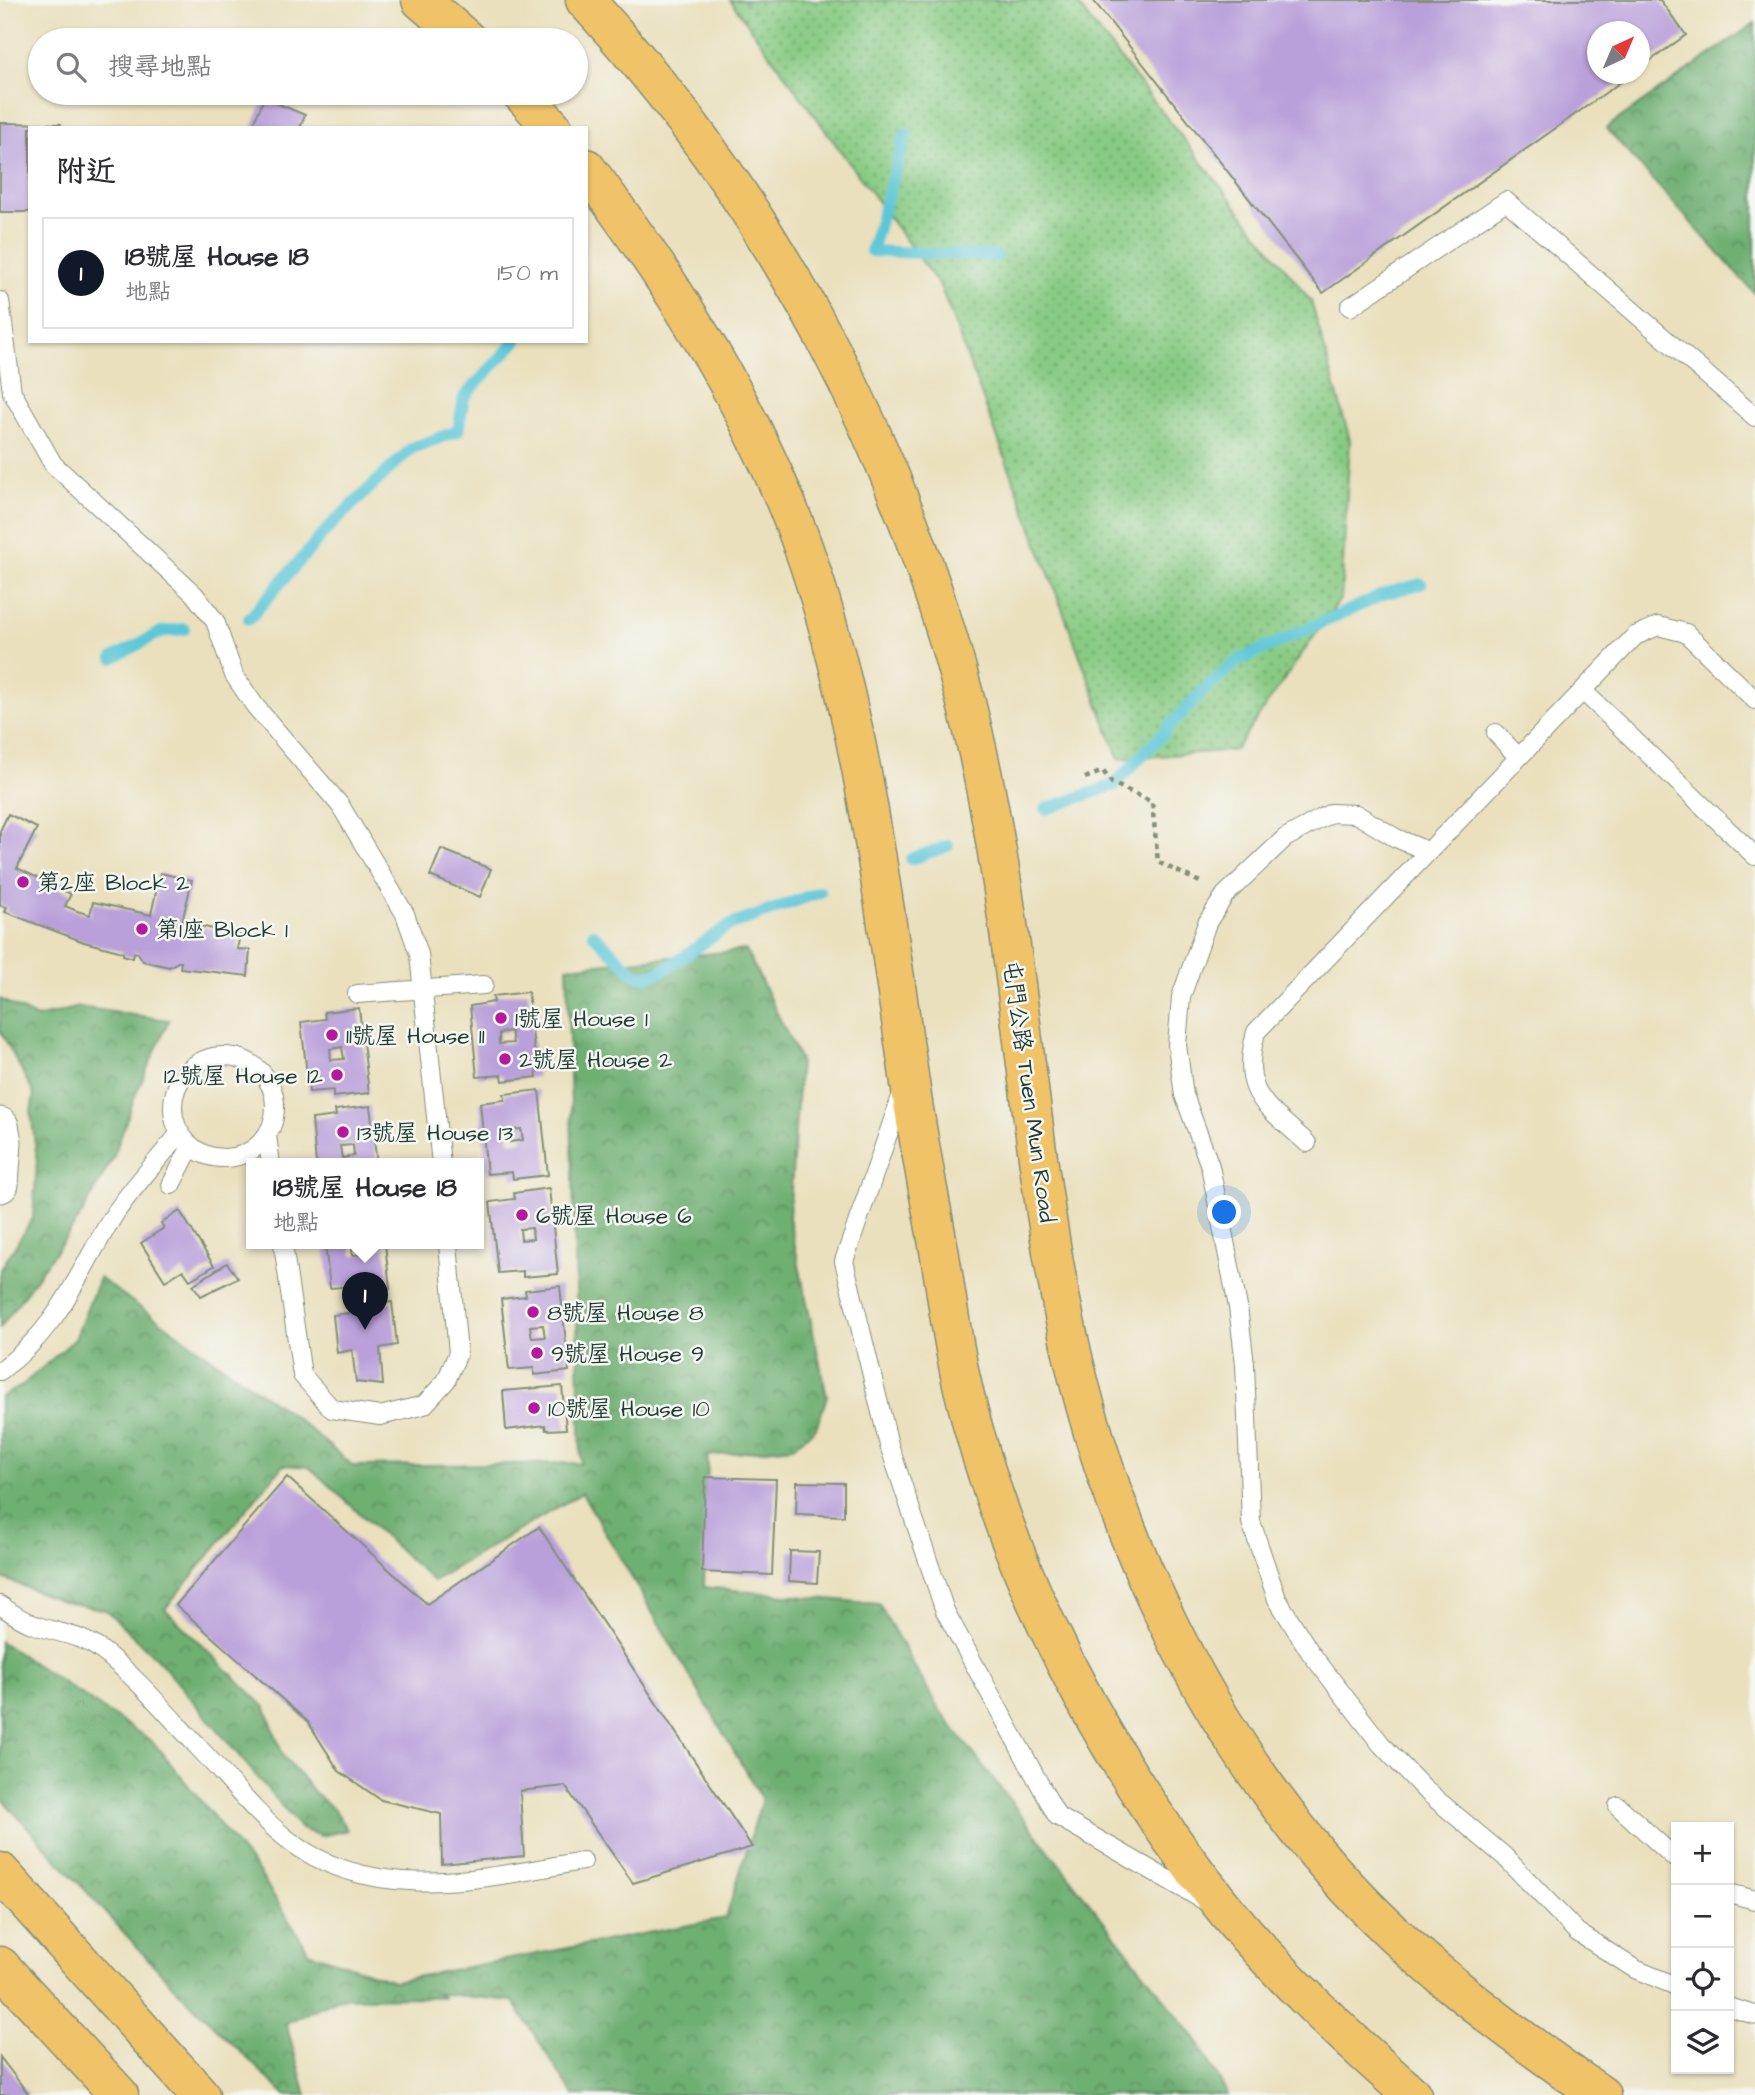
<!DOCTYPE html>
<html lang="zh-TW">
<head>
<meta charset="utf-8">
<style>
  :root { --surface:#fff; --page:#f7f7f7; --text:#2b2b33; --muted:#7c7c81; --line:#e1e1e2; --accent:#111827 }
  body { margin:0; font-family:"Architects Daughter","LXGW WenKai TC",sans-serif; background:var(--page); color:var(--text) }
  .controls { position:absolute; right:21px; bottom:21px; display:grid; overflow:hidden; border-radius:0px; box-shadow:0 2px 5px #0004 }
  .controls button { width:63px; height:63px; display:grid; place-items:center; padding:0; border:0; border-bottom:2px solid var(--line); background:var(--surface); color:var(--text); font:35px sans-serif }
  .compass { position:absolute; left:1587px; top:21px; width:63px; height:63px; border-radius:50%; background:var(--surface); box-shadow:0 2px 5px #0004; rotate:44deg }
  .you { position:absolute; left:1225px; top:1213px; width:24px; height:24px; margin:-18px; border:5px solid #fff; border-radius:50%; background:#1a73e8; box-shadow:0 0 0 10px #1a73e833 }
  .badge { display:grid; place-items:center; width:46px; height:46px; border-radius:50%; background:var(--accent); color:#fff; font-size:23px; font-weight:700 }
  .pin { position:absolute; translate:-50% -58px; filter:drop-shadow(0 2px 4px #0008) }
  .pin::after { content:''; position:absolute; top:37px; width:24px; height:21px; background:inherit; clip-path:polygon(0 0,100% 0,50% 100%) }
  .popup { position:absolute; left:246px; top:1158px; width:238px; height:91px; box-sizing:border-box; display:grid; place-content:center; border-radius:0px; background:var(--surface); filter:drop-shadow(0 2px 5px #0005); font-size:23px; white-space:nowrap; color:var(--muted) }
  .popup b { font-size:26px; color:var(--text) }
  .popup::after { content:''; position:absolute; left:50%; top:100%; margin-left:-14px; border:14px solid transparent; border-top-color:var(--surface) }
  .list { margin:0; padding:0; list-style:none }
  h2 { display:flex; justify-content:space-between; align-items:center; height:91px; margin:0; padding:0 28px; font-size:30px }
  h2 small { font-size:23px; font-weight:400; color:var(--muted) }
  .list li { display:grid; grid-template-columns:46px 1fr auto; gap:21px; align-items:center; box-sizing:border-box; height:112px; margin:0 14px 14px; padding:0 14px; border:2px solid var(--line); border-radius:0px }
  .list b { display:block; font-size:26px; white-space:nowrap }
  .list p { margin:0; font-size:23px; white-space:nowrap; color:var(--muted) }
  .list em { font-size:23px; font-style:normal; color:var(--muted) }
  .icon { flex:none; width:38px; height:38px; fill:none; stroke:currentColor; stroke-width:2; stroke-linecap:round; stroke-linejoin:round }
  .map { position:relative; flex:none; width:1755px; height:2095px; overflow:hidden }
  .search { position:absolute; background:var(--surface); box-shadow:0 2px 5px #0004; left:28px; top:28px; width:560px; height:77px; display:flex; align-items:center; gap:18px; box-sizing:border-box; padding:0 24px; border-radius:38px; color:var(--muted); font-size:26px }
  .panel { position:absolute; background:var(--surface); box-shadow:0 2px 5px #0004; left:28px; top:126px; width:560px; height:217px; border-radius:0px }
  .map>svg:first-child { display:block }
  .grass { fill:url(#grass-dots); stroke:#54845c; stroke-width:2 }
  .forest { fill:url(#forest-crowns); stroke:#467653; stroke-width:2 }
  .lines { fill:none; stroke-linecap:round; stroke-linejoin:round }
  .stream { stroke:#5dc7d8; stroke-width:12 }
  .building { fill:#b9a0da; fill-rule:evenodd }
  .lane-casing { stroke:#848e78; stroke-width:20 }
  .street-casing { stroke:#848e78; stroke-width:39 }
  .primary-casing { stroke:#848e78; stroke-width:41 }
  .highway-casing { stroke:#848e78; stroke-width:41 }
  .path { stroke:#848e78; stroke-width:4.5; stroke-dasharray:5 5; stroke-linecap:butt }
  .lane { stroke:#fff; stroke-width:18 }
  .street { stroke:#fff; stroke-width:37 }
  .primary { stroke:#f1c369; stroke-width:38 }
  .highway { stroke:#f1c369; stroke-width:38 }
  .poi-dot { fill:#b5179e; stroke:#f6f6f2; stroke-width:2.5 }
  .labels { text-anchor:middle; stroke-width:5; stroke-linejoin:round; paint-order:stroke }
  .poi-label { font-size:23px; fill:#1f3d34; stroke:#f6f6f2; text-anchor:start }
  .street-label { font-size:23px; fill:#1f3d34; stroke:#f6f6f2 }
</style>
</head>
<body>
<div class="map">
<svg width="1755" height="2095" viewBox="0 0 1755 2095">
  <defs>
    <pattern id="grass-dots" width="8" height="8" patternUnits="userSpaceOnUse" patternTransform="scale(1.75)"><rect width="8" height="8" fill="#88cb84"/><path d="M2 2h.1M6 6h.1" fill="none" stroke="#6fa66d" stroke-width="1.8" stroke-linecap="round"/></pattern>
    <pattern id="forest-crowns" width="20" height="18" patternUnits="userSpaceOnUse" patternTransform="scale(1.75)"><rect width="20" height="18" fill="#6eaf72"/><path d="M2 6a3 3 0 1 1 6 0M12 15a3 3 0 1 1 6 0" fill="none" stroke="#5a905e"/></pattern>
  </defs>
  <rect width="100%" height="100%" fill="#f6f6f2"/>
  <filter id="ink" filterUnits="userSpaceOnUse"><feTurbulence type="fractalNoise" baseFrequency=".0143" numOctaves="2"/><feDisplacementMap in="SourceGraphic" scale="14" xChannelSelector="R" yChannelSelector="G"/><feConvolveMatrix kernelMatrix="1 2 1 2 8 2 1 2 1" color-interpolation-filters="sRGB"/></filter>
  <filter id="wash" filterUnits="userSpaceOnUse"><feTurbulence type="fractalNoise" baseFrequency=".00686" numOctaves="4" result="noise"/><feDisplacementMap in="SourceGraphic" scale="28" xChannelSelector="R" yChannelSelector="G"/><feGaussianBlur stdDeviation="1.57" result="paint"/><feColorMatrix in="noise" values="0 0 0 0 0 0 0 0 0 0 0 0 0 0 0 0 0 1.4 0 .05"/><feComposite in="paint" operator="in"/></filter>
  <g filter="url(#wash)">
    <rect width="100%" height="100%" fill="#eae0bd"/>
    <path class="grass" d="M730 0H1074L1311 301 1350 440 1341 598 1235 750 1119 759 941 288Z"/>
    <g class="forest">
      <path d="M1755 23V294L1606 128Z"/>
      <path d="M746 950 800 1060 789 1218 827 1397 816 1428 793 1447 708 1456 704 1587 879 1604 938 1708 1198 2042 1228 2095H573L513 2001 435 1993 444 1997 339 1998 286 2023 306 2095H285L172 1985 0 1797V1641L153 1742 260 1874 309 1952 394 1981 726 1918 762 1799 582 1493 433 1581 309 1467 283 1465 165 1609 266 1708 283 1756 317 1795 335 1810 347 1830 321 1836 301 1829 160 1662 106 1610 61 1601 0 1577V1397L20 1387 75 1339 99 1278 295 1417 353 1466 581 1463 567 967Z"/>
      <path d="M0 999 37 1018 79 1007 169 1020 135 1096 113 1158 79 1219 0 1328V1270L33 1218 37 1160 31 1112 34 1094 0 1030Z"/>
    </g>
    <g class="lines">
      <g class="stream">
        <path d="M906 134 871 251 997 256"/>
        <path d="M249 619 331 525 412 448 458 431 464 397 516 341"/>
        <path d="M113 658 161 632 184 629"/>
        <path d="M1046 809 1114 785 1207 687 1239 660 1387 593 1421 584"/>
        <path d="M911 859 948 846"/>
        <path d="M593 934 636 975 646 977 664 970 728 926 820 892"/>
      </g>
    </g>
    <g id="blocks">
      <g class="building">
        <path d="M1093 0H1660L1686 35 1640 68V32H1598V74H1632L1323 293Z"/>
        <path d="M264 98 305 115 300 128H252Z"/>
        <path d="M0 123 61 124V128H30V212H0Z"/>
        <path d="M8 814 37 828 17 868 71 894 65 906 77 911 90 915 93 902 151 915 160 873 192 880 182 922 240 935 237 949 250 950 248 976 180 968 181 962H178L169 967 143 961 138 953 134 952 133 958 123 955V952L84 942 5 912 7 907 0 906V831Z"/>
        <path d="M441 849 491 869 480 897 430 876Z"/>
        <path d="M528 992 537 1077 503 1081 502 1075 477 1077 470 1006 494 1002 493 996ZM511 1031 513 1043 499 1044V1033Z"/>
        <path d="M359 1008 369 1093 333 1097V1090L309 1092 301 1022 325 1019 324 1012ZM342 1047 344 1059 331 1060 330 1049Z"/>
        <path d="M539 1090 548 1175 513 1179 512 1172 487 1174 480 1103 505 1100 504 1094ZM521 1129 523 1140 510 1142 509 1130Z"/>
        <path d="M370 1106 377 1164H316L312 1119 336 1116 335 1110ZM353 1145 354 1156 342 1158 340 1146Z"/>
        <path d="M549 1188 558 1274 523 1277V1271L498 1273 490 1202 515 1199 514 1193ZM532 1228 533 1239 521 1240 520 1229Z"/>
        <path d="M180 1211 214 1266 190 1280 183 1270 165 1281 141 1243 164 1228 161 1223Z"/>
        <path d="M325 1244H351L353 1255 365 1254 364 1244H385L390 1289 355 1292 354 1286 330 1288Z"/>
        <path d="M227 1263 238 1278 201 1296 193 1285Z"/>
        <path d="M560 1286 569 1371 534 1375V1368L509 1370 501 1299 526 1296 525 1290ZM543 1325 545 1337 532 1338 530 1326Z"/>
        <path d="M392 1302 397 1345 380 1348 383 1385 356 1382 352 1350 337 1353 333 1315 358 1312 357 1305Z"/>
        <path d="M562 1386 566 1429 546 1430 545 1425 506 1430 503 1391Z"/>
        <path d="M287 1477 427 1604 539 1527 752 1847 633 1883 565 1786 520 1791 524 1856 442 1864 441 1814 381 1800 339 1771 308 1722 176 1605Z"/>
        <path d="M705 1477 776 1479 772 1575 702 1572Z"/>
        <path d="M797 1482 844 1483V1516L796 1514Z"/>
        <path d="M790 1551 819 1552 817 1583 789 1581Z"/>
        <path d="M0 2057 29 2095H0Z"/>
      </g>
    </g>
  </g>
  <g filter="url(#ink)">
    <use href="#blocks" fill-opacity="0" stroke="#848e78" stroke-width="2"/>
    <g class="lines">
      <defs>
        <g id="lane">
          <path d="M0 301 12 392 53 464 194 594 215 621 234 675 255 706 340 805 405 914 419 954 441 1164"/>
          <path d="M1350 307 1506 201 1755 417"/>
          <path d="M1584 692 1755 856"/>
          <path d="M1496 733 1518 757"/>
          <path d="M1427 851 1396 838 1356 814 1331 813 1285 838 1225 895 1207 923 1181 997 1177 1045 1184 1095 1210 1166 1238 1307 1245 1364 1251 1522 1277 1599 1310 1652 1381 1744 1424 1789 1504 1856 1577 1932 1635 1969 1676 1986"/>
          <path d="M357 994 484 985"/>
          <circle cx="224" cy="1107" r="51"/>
          <path d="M903 1091 844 1261 889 1445 945 1611 1057 1816 1205 1901"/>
          <path d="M267 1136 271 1164"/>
          <path d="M1307 1143C1266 1105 1239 1094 1256 1032L1635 636 1658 626 1686 633 1755 700"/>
          <path d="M171 1185 191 1146"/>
          <path d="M283 1244 302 1375 332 1409 380 1416 424 1405 446 1381 458 1353 448 1244"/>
          <path d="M0 1371C63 1325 76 1274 116 1212 135 1184 159 1159 180 1133"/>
          <path d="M0 1605C10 1612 21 1620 32 1624 55 1633 80 1634 101 1650 137 1677 168 1715 198 1747 227 1777 254 1813 287 1839 373 1906 485 1878 583 1861"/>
          <path d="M1618 1806 1676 1859"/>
          <path d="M1729 1893 1755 1900"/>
          <path d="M1729 2007 1755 2015"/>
        </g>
        <path id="street" d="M0 1126 3 1142 0 1184"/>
        <g id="primary">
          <path d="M0 1872 200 2095"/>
          <path d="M0 1966 119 2095"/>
        </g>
        <g id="highway">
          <path d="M421 0 467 40"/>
          <path d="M585 0C775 206 906 455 972 727 1020 927 1025 1135 1068 1335 1108 1522 1194 1706 1317 1853 1397 1948 1498 2025 1601 2095"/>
          <path d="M521 93 553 128"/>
          <path d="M586 168C677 289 759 418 808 561 863 725 883 899 908 1069 916 1129 928 1189 939 1250 947 1295 952 1343 963 1388 1007 1574 1106 1765 1228 1913 1283 1979 1348 2039 1412 2095"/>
        </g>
      </defs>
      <use href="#lane" class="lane-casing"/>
      <use href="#street" class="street-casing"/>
      <use href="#primary" class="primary-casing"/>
      <use href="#highway" class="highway-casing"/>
      <path class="path" d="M1085 778 1103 771 1112 783 1152 802 1158 862 1200 882"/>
      <use href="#lane" class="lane"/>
      <use href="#street" class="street"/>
      <use href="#primary" class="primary"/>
      <use href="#highway" class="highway"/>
    </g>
  </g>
  <g class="poi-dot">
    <circle cx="23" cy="882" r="7"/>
    <circle cx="142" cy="929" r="7"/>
    <circle cx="501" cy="1018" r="7"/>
    <circle cx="332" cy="1035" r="7"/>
    <circle cx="505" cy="1059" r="7"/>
    <circle cx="337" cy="1075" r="7"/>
    <circle cx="343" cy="1132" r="7"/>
    <circle cx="522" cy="1215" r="7"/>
    <circle cx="533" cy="1312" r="7"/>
    <circle cx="537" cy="1353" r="7"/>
    <circle cx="534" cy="1408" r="7"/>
  </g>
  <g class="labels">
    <g class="poi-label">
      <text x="37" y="890">第2座 Block 2</text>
      <text x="156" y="937">第1座 Block 1</text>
      <text x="515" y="1026">1號屋 House 1</text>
      <text x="346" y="1043">11號屋 House 11</text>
      <text x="519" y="1067">2號屋 House 2</text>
      <text x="323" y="1083" text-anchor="end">12號屋 House 12</text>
      <text x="357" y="1140">13號屋 House 13</text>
      <text x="536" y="1223">6號屋 House 6</text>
      <text x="547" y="1320">8號屋 House 8</text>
      <text x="551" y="1361">9號屋 House 9</text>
      <text x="548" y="1416">10號屋 House 10</text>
    </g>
    <g class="street-label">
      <text transform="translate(1030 1091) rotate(82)" y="8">屯門公路 Tuen Mun Road</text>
    </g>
  </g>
</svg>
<div class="controls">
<button>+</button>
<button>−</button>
<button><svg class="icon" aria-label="locate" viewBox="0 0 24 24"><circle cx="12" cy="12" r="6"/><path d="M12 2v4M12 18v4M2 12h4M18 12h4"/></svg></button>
<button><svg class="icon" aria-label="layers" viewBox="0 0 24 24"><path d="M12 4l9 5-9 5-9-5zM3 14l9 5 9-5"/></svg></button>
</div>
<svg class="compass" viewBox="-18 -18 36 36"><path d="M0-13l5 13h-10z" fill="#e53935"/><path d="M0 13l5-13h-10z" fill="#7c7c81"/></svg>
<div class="you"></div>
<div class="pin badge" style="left:365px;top:1330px">1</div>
<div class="popup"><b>18號屋 House 18</b>地點</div>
<div class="search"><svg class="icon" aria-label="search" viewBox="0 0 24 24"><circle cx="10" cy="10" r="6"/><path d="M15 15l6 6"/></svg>搜尋地點</div>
<section class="panel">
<h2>附近<small></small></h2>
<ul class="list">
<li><span class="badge">1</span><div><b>18號屋 House 18</b><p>地點</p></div><em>150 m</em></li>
</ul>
</section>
</div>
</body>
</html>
